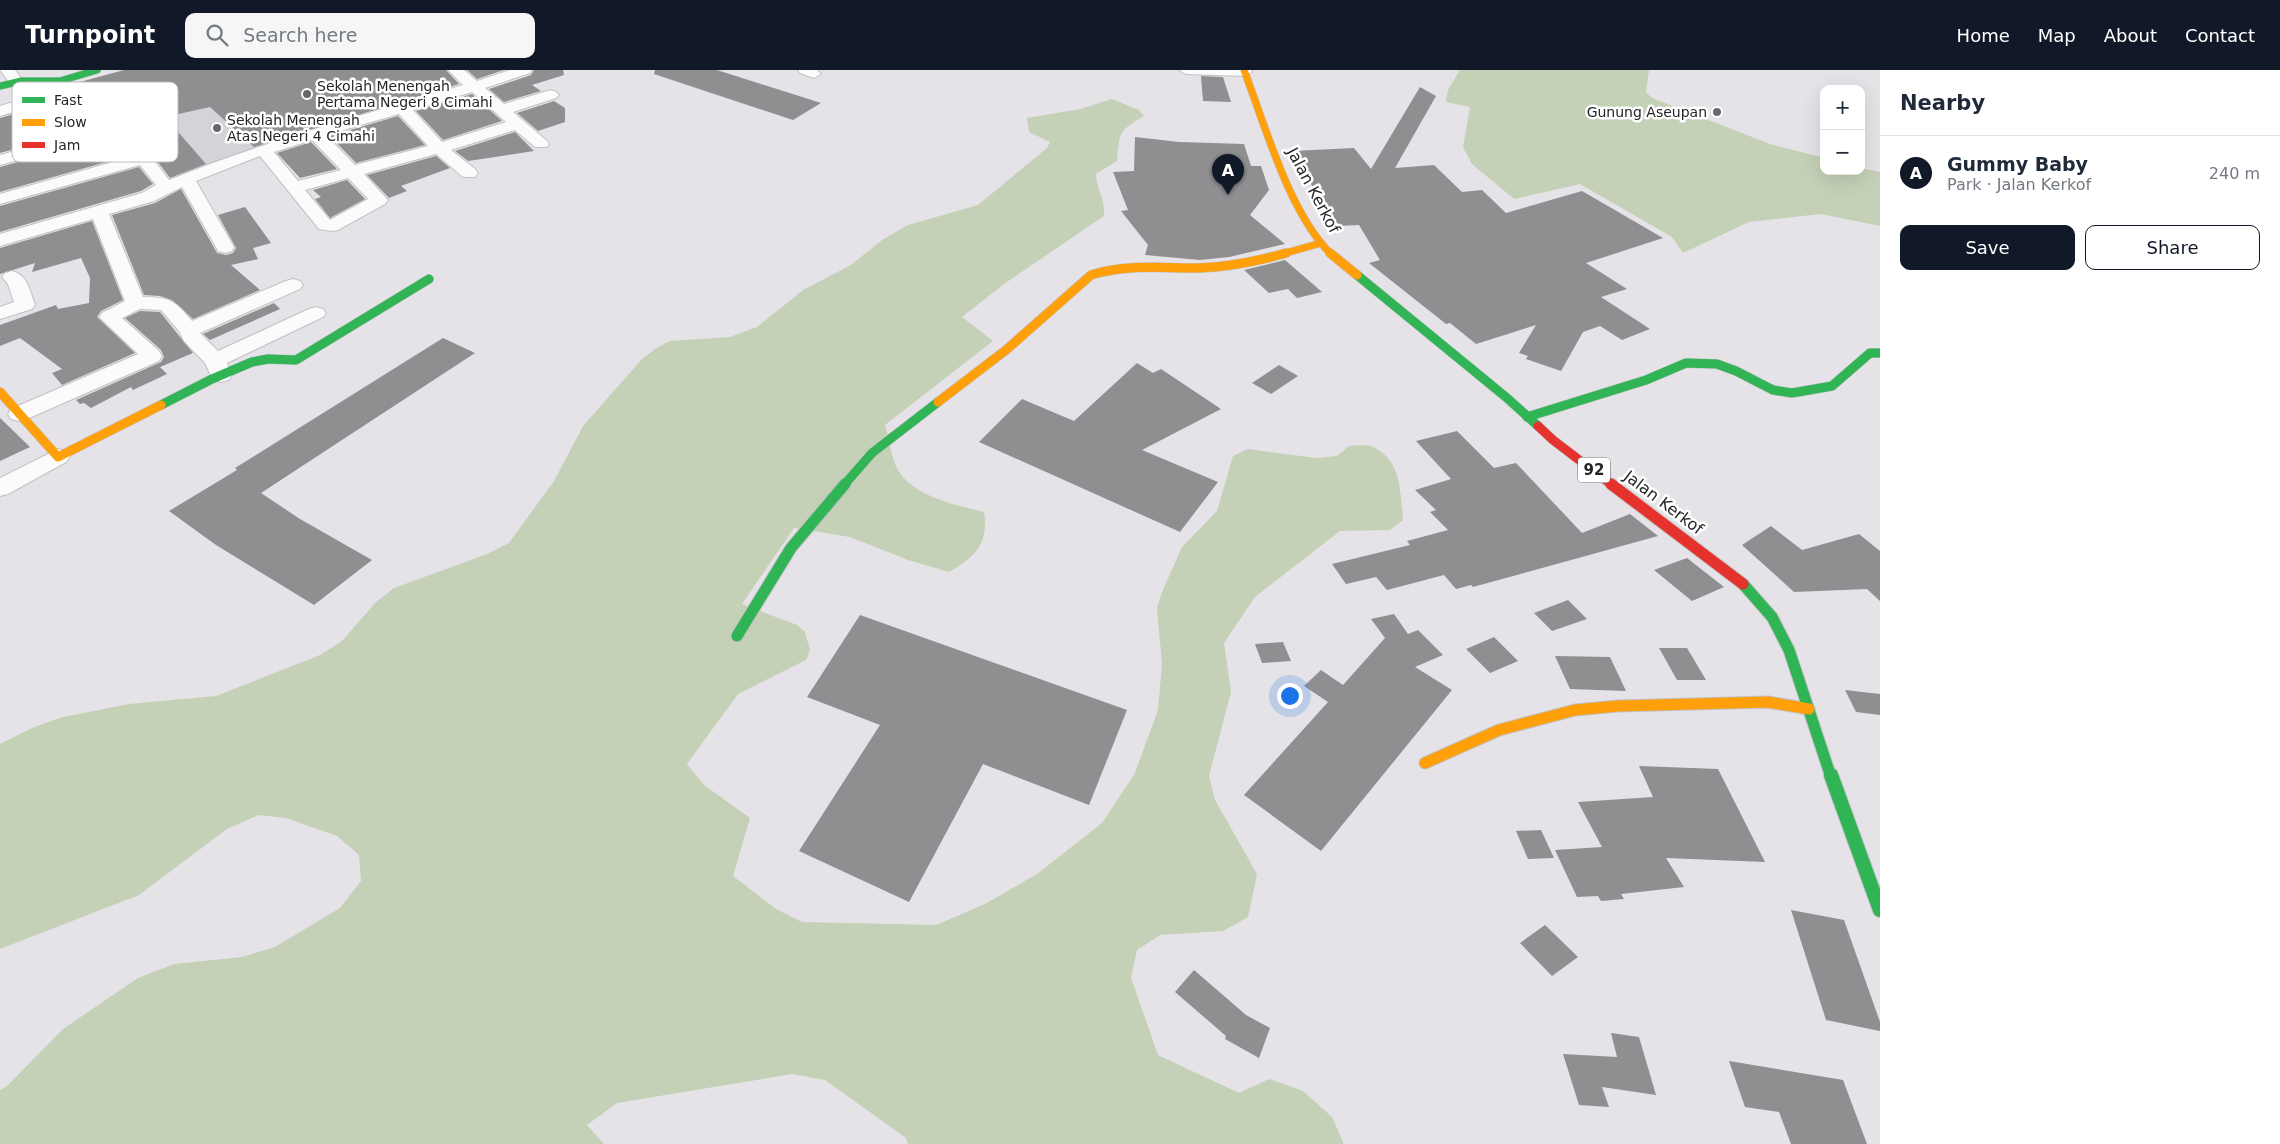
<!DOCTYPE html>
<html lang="en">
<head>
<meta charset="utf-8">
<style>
  :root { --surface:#fff; --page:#f6f6f7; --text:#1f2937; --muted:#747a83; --line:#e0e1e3; --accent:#111827 }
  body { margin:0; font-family:"DejaVu Sans",sans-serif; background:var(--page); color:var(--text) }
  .controls { position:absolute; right:15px; top:15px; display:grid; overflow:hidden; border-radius:10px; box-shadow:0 5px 20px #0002 }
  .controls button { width:45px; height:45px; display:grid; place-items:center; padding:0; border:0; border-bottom:1px solid var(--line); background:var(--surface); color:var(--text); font:25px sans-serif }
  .you { position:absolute; left:1289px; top:625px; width:18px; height:18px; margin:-12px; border:4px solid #fff; border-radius:50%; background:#1a73e8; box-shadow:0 0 0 8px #1a73e833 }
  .badge { display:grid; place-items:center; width:32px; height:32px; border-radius:50%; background:var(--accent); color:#fff; font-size:16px; font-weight:700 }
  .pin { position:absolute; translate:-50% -41px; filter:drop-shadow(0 1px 2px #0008) }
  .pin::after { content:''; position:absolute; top:26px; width:18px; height:15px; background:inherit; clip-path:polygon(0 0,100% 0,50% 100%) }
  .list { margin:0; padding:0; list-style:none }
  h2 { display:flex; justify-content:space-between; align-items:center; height:65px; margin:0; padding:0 20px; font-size:21px }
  h2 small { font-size:16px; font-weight:400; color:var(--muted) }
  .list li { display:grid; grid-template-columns:32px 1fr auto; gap:15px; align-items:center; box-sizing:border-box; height:75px; padding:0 20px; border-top:1px solid var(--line) }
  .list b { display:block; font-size:19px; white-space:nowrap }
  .list p { margin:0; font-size:16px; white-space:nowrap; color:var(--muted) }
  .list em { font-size:16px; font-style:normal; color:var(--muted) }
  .actions { display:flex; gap:10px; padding:15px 20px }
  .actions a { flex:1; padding:11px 0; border:1px solid var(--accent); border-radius:10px; text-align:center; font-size:18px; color:var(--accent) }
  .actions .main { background:var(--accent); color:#fff }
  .icon { flex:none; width:28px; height:28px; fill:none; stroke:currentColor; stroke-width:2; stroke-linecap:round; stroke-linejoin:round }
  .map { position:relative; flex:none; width:1880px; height:1074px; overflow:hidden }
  header { display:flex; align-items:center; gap:30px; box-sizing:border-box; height:70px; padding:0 25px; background:var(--accent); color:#fff }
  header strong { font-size:24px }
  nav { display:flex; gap:28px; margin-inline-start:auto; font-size:18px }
  .search { width:350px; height:45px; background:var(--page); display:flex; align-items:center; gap:12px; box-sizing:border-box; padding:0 18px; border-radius:10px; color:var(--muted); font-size:19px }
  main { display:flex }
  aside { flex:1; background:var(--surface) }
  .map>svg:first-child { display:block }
  .built { fill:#d5d2da }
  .green { fill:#c4d1b7 }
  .building { fill:#8f8e90 }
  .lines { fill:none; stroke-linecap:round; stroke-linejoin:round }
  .street-casing { stroke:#c1c1c3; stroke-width:2 }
  .fast-far3-casing { stroke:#c1c1c3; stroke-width:8 }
  .fast-far2-casing { stroke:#c1c1c3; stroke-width:10 }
  .fast-far1-casing { stroke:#c1c1c3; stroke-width:13 }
  .fast-casing { stroke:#c1c1c3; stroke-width:16 }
  .slow-far2-casing { stroke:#c1c1c3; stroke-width:8 }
  .slow-far1-casing { stroke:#c1c1c3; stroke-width:10 }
  .slow-casing { stroke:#c1c1c3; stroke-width:13 }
  .jam-far1-casing { stroke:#c1c1c3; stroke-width:10 }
  .jam-casing { stroke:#c1c1c3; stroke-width:13 }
  .street { fill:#fbfbfb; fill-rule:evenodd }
  .fast-far3 { stroke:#30b455; stroke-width:7 }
  .fast-far2 { stroke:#30b455; stroke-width:9 }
  .fast-far1 { stroke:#30b455; stroke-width:11 }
  .fast { stroke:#30b455; stroke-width:14 }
  .slow-far2 { stroke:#ff9f0a; stroke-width:7 }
  .slow-far1 { stroke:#ff9f0a; stroke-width:9 }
  .slow { stroke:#ff9f0a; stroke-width:11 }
  .jam-far1 { stroke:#e5322d; stroke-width:9 }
  .jam { stroke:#e5322d; stroke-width:11 }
  .poi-dot { fill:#68676a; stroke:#fff; stroke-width:2 }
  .labels { text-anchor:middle; stroke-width:5; stroke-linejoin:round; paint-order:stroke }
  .far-poi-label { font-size:14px; fill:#252426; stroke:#fff; text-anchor:start }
  .shield { fill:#fff; stroke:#666667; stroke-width:1 }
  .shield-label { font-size:15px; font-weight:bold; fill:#252426 }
  .street-label { font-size:16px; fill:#252426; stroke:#fff }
  .key { fill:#fff; stroke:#bebdbe; stroke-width:1 }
  .key-label { font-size:14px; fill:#252426 }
</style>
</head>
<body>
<header>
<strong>Turnpoint</strong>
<div class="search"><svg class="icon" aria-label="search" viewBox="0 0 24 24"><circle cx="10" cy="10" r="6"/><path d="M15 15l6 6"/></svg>Search here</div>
<nav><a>Home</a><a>Map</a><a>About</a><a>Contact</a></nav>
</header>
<main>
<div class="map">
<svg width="1880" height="1074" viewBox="0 0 1880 1074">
  <rect width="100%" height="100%" fill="#e5e3e7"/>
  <path class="built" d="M207 0 293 71 194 101 145 45Z"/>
  <g class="green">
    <path d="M1460 0H1649L1646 22 1652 28 1770 74 1824 88V101H1861V98L1880 102V156L1821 144 1749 152 1683 183 1672 167 1580 114 1514 129 1472 94 1463 77 1470 37 1446 32 1448 20Z"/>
    <path d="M1112 29 1139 40 1144 46C1118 62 1120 61 1117 91L1096 104C1096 119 1106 131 1104 146L1004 214 962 247 993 271 885 355C889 368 891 388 898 400 914 427 956 435 984 442 989 474 975 487 949 502L908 490 850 467 794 458 742 534 797 555 805 562 810 580 806 590 738 624 687 694 704 715 750 748 733 806 776 839 802 852 936 855 985 834 1037 804 1102 753 1135 703 1158 640 1162 594 1157 538 1162 522 1182 477 1217 441 1233 386 1248 379 1316 388 1337 386 1349 376C1356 376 1367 374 1373 377 1402 390 1400 423 1403 450L1390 460 1340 461 1255 527 1224 573 1231 622 1209 706 1215 730 1257 804 1248 847 1223 861 1160 865 1137 880 1131 908 1158 985 1239 1023 1269 1009 1303 1021 1332 1047 1344 1074H908L906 1068 825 1010 792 1004 617 1033 587 1055 604 1074H0V1020L7 1016 63 959 138 908 174 894 242 887 275 877 340 838 361 811 359 785 337 766 286 748 258 745 227 759 139 825 0 879V674L34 657 63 647 129 634 216 626 320 585 342 571 375 533 394 518 487 484 509 473 554 411 583 356 642 289 655 279 670 271 730 267 757 257 803 220 851 195 882 170 908 155 978 135 1047 78 1050 72 1029 62 1027 48 1080 39Z"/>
  </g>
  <g class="building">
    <path d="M124 0H446L459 14 254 77 210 37 165 47 206 94 170 108 116 37 92 23 70 18 69 15Z"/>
    <path d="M467 0H504L477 9Z"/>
    <path d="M534 0H563L564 5 532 15 541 21 504 32 489 19 531 5Z"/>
    <path d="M655 0H717L821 33 793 50 654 4Z"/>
    <path d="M1201 6 1223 7 1231 32 1203 31Z"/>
    <path d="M1420 17 1436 26 1395 98 1434 95 1462 122 1482 120 1506 143 1582 121 1663 168 1586 193 1627 219 1601 227 1650 259 1622 270 1600 256 1583 262 1561 301 1526 289 1528 286 1519 283 1536 255 1476 274 1450 253 1446 254 1369 193 1380 190 1359 155 1336 156 1301 97H1305L1293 81 1354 78 1371 99Z"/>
    <path d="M472 24 502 51 443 70 416 41Z"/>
    <path d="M61 30 81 34 94 41 108 54 0 83V48Z"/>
    <path d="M554 31 565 38V52L538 61 517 43Z"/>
    <path d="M398 46 425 75 356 93 330 66Z"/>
    <path d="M515 62 534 81 468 91 455 81Z"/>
    <path d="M116 65 131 85 0 122V97Z"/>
    <path d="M1135 67 1179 72 1244 74 1251 96H1261L1269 120 1250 145 1285 174 1229 187 1200 190 1145 185 1148 175 1121 141 1128 140 1113 102 1134 101Z"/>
    <path d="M311 72 337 99 300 108 277 83Z"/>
    <path d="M436 86 450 98 401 116 407 121 389 128 367 105Z"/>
    <path d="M139 97 153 114 141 121 0 162V136Z"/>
    <path d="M347 110 365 129 330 148 315 129 321 127 313 120Z"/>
    <path d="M181 119 217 183 226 185 233 183 236 178 218 145 245 137 271 173 253 178 258 189 231 195 260 220 193 249 172 230 160 226 144 225 112 145 155 133Z"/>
    <path d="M92 151 123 230 101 241 97 247 135 283 62 315 52 303 62 299 20 268 0 276V255L56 235 58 239 89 233 90 208 81 188 32 202 35 193 0 204V178Z"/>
    <path d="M1285 190 1322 222 1297 228 1288 219 1269 223 1244 200Z"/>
    <path d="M274 233 280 239 210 270 203 264Z"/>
    <path d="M140 241 160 242 193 283 160 297 167 304 133 320 131 317 91 338 84 333 80 334 76 330 161 292 164 287 161 280 125 248Z"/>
    <path d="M443 268 475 283 261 423 300 449 372 490 314 535 216 475 169 441 237 400 235 398Z"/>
    <path d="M1137 293 1153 303 1161 299 1221 339 1142 380 1218 412 1180 462 979 372 1022 329 1074 351Z"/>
    <path d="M1279 295 1298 306 1271 324 1252 313Z"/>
    <path d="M0 348 30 377 0 391Z"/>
    <path d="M1457 361 1494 398 1516 393 1582 463 1630 444 1658 466 1473 517 1471 515 1456 519 1444 505 1387 520 1376 507 1346 514 1332 494 1410 475 1407 471 1448 460 1430 442 1436 440 1415 420 1451 409 1416 371Z"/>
    <path d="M1771 456 1802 480 1859 464 1880 481V531L1867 519 1794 522 1742 475Z"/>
    <path d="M1687 488 1724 517 1692 531 1654 500Z"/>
    <path d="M1568 530 1587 549 1552 561 1534 543Z"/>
    <path d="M1394 544 1408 564 1418 560 1443 585 1415 597 1452 620 1321 781 1244 725 1328 632 1304 616 1321 600 1343 615 1385 568 1371 549Z"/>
    <path d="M860 545 1127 640 1089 735 983 694 909 832 799 781 880 655 807 627Z"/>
    <path d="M1494 567 1518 591 1490 603 1466 579Z"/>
    <path d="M1283 572 1291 591 1262 593 1255 574Z"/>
    <path d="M1659 578H1687L1706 610H1677Z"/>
    <path d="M1555 586 1610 587 1626 621 1570 619Z"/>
    <path d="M1845 620 1880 624V645L1856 642Z"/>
    <path d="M1639 696 1718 699 1765 792 1666 788 1684 817 1621 824 1624 829 1601 831 1598 826 1577 827 1555 780 1602 777 1578 732 1653 727Z"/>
    <path d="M1541 760 1554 788 1528 789 1516 761Z"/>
    <path d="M1791 840 1844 850 1880 952V961L1826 950Z"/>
    <path d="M1545 855 1578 887 1552 906 1520 873Z"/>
    <path d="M1194 900 1246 945 1270 958 1259 988 1225 969 1226 966 1175 922Z"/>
    <path d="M1611 963 1639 967 1656 1025 1602 1017 1609 1037 1579 1035 1563 984 1617 987Z"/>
    <path d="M1729 991 1843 1010 1867 1074H1791L1779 1042 1745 1037Z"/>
  </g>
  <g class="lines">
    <defs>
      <g id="street">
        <path d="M0 0H15L24 12 21 15H11Z"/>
        <path d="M448 0H464L477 11 510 0H532L530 3 485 18 504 34 551 20 556 22 559 25 556 28 513 42 547 71 549 74 547 77H535L515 60 451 80 475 99 478 103 475 107H463L436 84 364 104 388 130 385 134 338 160 332 161 319 159 260 86 196 111 234 177 232 181 225 183 218 181 216 177 182 117 154 131 109 144 143 227C171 227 175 231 192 251L286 211 293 209 300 211 303 215 300 219 200 263 218 281 309 239 316 237 323 239 326 243 323 247 227 293 232 305 229 310 221 312 213 310 205 293 184 271 179 261 161 240 140 239 122 248 159 281 162 286 159 291 27 349 19 351 11 349 8 344 11 339 138 284 99 247 102 243 125 231 93 149 0 176V164L142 123 156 115 140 95 0 134V124L134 86 117 63 0 95V85L111 55C100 41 79 26 61 28 40 30 20 41 0 46V36L53 20 52 11 55 8H65L68 20 91 25 115 39 169 110C264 71 365 45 463 15ZM472 22 506 52 442 72 413 40ZM399 44 428 76 355 95 326 65ZM312 70 341 100 298 111 274 82ZM348 108 368 129 330 150 305 120Z"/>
        <path d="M798 0H817L821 4 814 8 800 3Z"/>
        <path d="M1179 0H1251L1252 2 1245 6 1186 4Z"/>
        <path d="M12 201C28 205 30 221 35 235L32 239 0 249V237L14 232 8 214 2 207 5 203Z"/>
        <path d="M58 379 66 382 70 387 66 392 8 424 0 426V408Z"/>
      </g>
      <path id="fast-far3" d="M0 16 21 11H60L97 0"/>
      <g id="fast-far2">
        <path d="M1357 205 1507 328 1538 356"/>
        <path d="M161 335 212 309 252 292 268 289 296 290 429 209"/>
        <path d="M1527 347 1646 310 1686 293 1717 294 1736 301 1773 320 1792 323 1832 316 1870 283H1880"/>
        <path d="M844 415 872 383 938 332"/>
      </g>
      <g id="fast-far1">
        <path d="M1743 514 1772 547 1789 580 1831 707"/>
        <path d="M737 566 791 478 845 414"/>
      </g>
      <path id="fast" d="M1831 705 1880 840"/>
      <g id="slow-far2">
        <path d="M1244 0C1265 55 1289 143 1331 184"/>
        <path d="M1282 184 1321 173"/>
      </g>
      <g id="slow-far1">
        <path d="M1330 183 1357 205"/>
        <path d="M0 322 58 387 161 335"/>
        <path d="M938 332 1006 280 1091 205C1127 194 1162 198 1199 198 1229 197 1258 191 1286 183"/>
      </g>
      <path id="slow" d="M1425 693 1499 660 1575 640 1618 636 1768 632 1809 639"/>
      <path id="jam-far1" d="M1538 356 1553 370 1612 415"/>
      <path id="jam" d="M1611 414 1743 514"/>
    </defs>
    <use href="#street" class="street-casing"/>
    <use href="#fast-far3" class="fast-far3-casing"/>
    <use href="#fast-far2" class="fast-far2-casing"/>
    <use href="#fast-far1" class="fast-far1-casing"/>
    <use href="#fast" class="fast-casing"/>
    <use href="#slow-far2" class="slow-far2-casing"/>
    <use href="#slow-far1" class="slow-far1-casing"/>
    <use href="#slow" class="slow-casing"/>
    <use href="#jam-far1" class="jam-far1-casing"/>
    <use href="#jam" class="jam-casing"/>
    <use href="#street" class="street"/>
    <use href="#fast-far3" class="fast-far3"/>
    <use href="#fast-far2" class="fast-far2"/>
    <use href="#fast-far1" class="fast-far1"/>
    <use href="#fast" class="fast"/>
    <use href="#slow-far2" class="slow-far2"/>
    <use href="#slow-far1" class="slow-far1"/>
    <use href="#slow" class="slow"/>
    <use href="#jam-far1" class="jam-far1"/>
    <use href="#jam" class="jam"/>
  </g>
  <g class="poi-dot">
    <circle cx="307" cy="24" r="5"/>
    <circle cx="1717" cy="42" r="5"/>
    <circle cx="217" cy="58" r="5"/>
  </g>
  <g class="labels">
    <g class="far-poi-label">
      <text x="317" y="21">Sekolah Menengah<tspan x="317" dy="16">Pertama Negeri 8 Cimahi</tspan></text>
      <text x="1707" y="47" text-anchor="end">Gunung Aseupan</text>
      <text x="227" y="55">Sekolah Menengah<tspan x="227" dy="16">Atas Negeri 4 Cimahi</tspan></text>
    </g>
    <rect class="shield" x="1578" y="387.5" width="32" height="25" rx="4"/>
    <g class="shield-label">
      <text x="1594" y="405">92</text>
    </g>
    <g class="street-label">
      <text transform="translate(1314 120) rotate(62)" y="6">Jalan Kerkof</text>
      <text transform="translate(1664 432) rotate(37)" y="6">Jalan Kerkof</text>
    </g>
  </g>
  <rect x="12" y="12" width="166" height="80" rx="8" class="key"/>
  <rect x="22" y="27" width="23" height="6" fill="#30b455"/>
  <rect x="22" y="49" width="23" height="7" fill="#ff9f0a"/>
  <rect x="22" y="72" width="23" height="6" fill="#e5322d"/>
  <g class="key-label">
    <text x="54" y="35">Fast</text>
    <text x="54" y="57">Slow</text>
    <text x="54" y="80">Jam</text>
  </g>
</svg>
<div class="controls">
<button>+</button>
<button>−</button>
</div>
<div class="you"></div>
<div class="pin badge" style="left:1228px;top:125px">A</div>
</div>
<aside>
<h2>Nearby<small></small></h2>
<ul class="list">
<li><span class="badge">A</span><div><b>Gummy Baby</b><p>Park · Jalan Kerkof</p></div><em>240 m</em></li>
</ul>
<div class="actions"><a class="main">Save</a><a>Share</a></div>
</aside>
</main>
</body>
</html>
